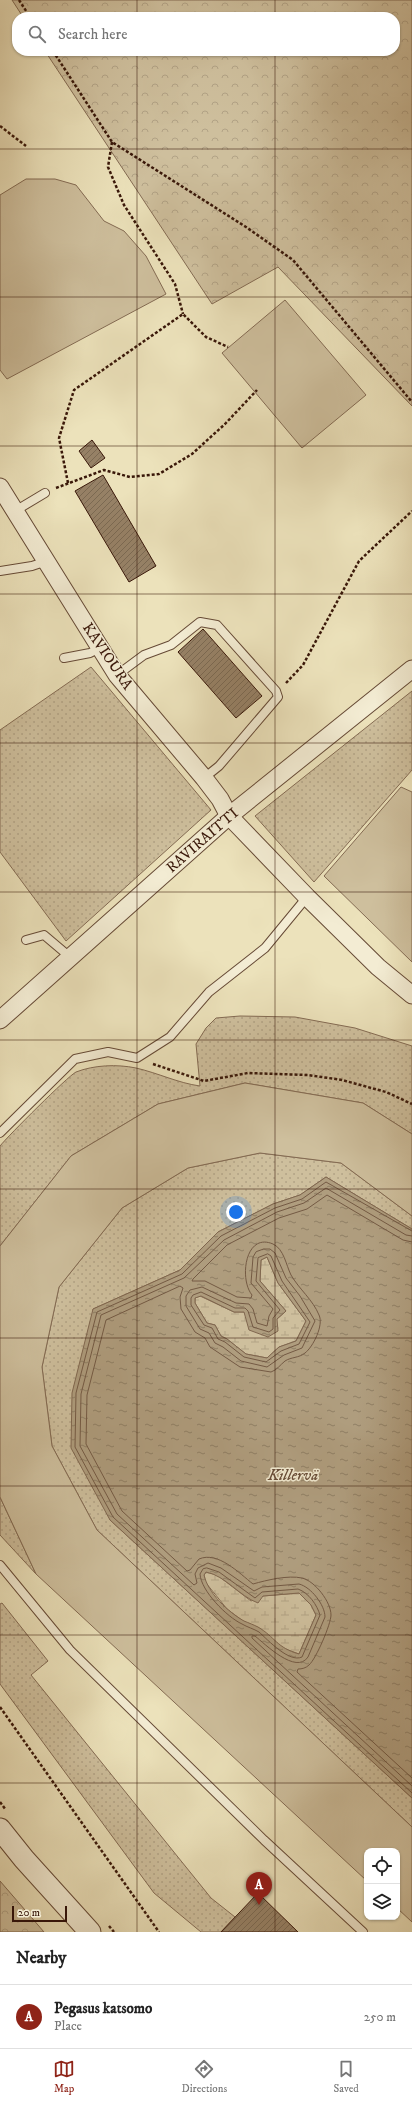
<!DOCTYPE html>
<html lang="en">
<head>
<meta charset="utf-8">
<style>
  :root { --surface:#fff; --page:#f2f2f2; --text:#222; --muted:#767676; --line:#e0e0e0; --accent:#8f2418 }
  body { margin:0; font-family:"IM FELL DW Pica",serif; background:var(--page); color:var(--text) }
  .controls { position:absolute; right:12px; bottom:12px; display:grid; overflow:hidden; border-radius:8px; box-shadow:0 1px 3px #0004 }
  .controls button { width:36px; height:36px; display:grid; place-items:center; padding:0; border:0; border-bottom:1px solid var(--line); background:var(--surface); color:var(--text); font:20px sans-serif }
  .scale { position:absolute; left:12px; bottom:10px; width:55px; box-sizing:border-box; padding-left:4px; border:2px solid #391709; border-top:0; font-size:11px; line-height:14px; white-space:nowrap; color:#391709; -webkit-text-stroke:3px #f3ecd3; paint-order:stroke }
  .you { position:absolute; left:236px; top:1212px; width:14px; height:14px; margin:-10px; border:3px solid #fff; border-radius:50%; background:#1a73e8; box-shadow:0 0 0 6px #1a73e833 }
  .badge { display:grid; place-items:center; width:26px; height:26px; border-radius:50%; background:var(--accent); color:#fff; font-size:13px; font-weight:700 }
  .pin { position:absolute; translate:-50% -33px; filter:drop-shadow(0 1px 2px #0008) }
  .pin::after { content:''; position:absolute; top:21px; width:14px; height:12px; background:inherit; clip-path:polygon(0 0,100% 0,50% 100%) }
  .list { margin:0; padding:0; list-style:none }
  h2 { display:flex; justify-content:space-between; align-items:center; height:52px; margin:0; padding:0 16px; font-size:17px }
  h2 small { font-size:13px; font-weight:400; color:var(--muted) }
  .list li { display:grid; grid-template-columns:26px 1fr auto; gap:12px; align-items:center; box-sizing:border-box; height:64px; padding:0 16px; border-top:1px solid var(--line) }
  .list b { display:block; font-size:15px; white-space:nowrap }
  .list p { margin:0; font-size:13px; white-space:nowrap; color:var(--muted) }
  .list em { font-size:13px; font-style:normal; color:var(--muted) }
  .icon { flex:none; width:22px; height:22px; fill:none; stroke:currentColor; stroke-width:2; stroke-linecap:round; stroke-linejoin:round }
  .map { position:relative; flex:none; width:412px; height:1932px; overflow:hidden }
  .search { position:absolute; background:var(--surface); box-shadow:0 1px 3px #0004; left:12px; right:12px; top:12px; height:44px; display:flex; align-items:center; gap:10px; box-sizing:border-box; padding:0 14px; border-radius:16px; color:var(--muted); font-size:15px }
  .sheet { height:116px; background:var(--surface) }
  nav { display:flex; justify-content:space-around; align-items:center; box-sizing:border-box; height:56px; border-top:1px solid var(--line); background:var(--surface); font-size:11px; color:var(--muted) }
  nav a { display:grid; justify-items:center; gap:2px }
  nav .on { color:var(--accent) }
  .map>svg:first-child { display:block }
  .grass { fill:url(#grass-dots); stroke:#846b53 }
  .forest { fill:url(#forest-crowns); stroke:#846b53 }
  .wetland { fill:url(#wetland-marsh); stroke:#846b53 }
  .garden { fill:#cebf9d; stroke:#846b53 }
  .water { fill:url(#water-ripples); stroke:#80674f; fill-rule:evenodd }
  .lines { fill:none; stroke-linecap:round; stroke-linejoin:round }
  .shore { stroke:#745a44; stroke-width:1 }
  .building { fill:url(#building-hatch); stroke:#391709 }
  .service-casing { stroke:#664a36; stroke-width:10 }
  .minor-casing { stroke:#664a36; stroke-width:19 }
  .tertiary-casing { stroke:#664a36; stroke-width:23 }
  .path { stroke:#391709; stroke-width:2.5; stroke-dasharray:3 2; stroke-linecap:butt }
  .service { stroke:#f3ecd3; stroke-width:8 }
  .minor { stroke:#f3ecd3; stroke-width:17 }
  .tertiary { stroke:#f3ecd3; stroke-width:21 }
  .grid { fill:none; stroke:#391709; stroke-width:1; stroke-opacity:0.55 }
  .labels { text-anchor:middle; stroke-width:3; stroke-linejoin:round; paint-order:stroke }
  .street-label { font-size:15px; fill:#391709; stroke:#f3ecd3 }
  .water-label { font-size:16px; font-style:italic; fill:#684d38; stroke:#f3ecd3 }
</style>
</head>
<body>
<div class="map">
<svg width="412" height="1932" viewBox="0 0 412 1932">
  <defs>
    <pattern id="grass-dots" width="8" height="8" patternUnits="userSpaceOnUse"><rect width="8" height="8" fill="#cebf9d"/><path d="M2 2h.1M6 6h.1" fill="none" stroke="#b2a386" stroke-width="1.8" stroke-linecap="round"/></pattern>
    <pattern id="forest-crowns" width="20" height="18" patternUnits="userSpaceOnUse"><rect width="20" height="18" fill="#cebf9d"/><path d="M2 6a3 3 0 1 1 6 0M12 15a3 3 0 1 1 6 0" fill="none" stroke="#b2a386"/></pattern>
    <pattern id="wetland-marsh" width="20" height="14" patternUnits="userSpaceOnUse"><rect width="20" height="14" fill="#cebf9d"/><path d="M1 5h8M5 5V1M11 12h8M15 12V8" fill="none" stroke="#b2a386"/></pattern>
    <pattern id="water-ripples" width="26" height="14" patternUnits="userSpaceOnUse"><rect width="26" height="14" fill="#af9d7e"/><path d="M2 4q2-2 4 0t4 0M15 11q2-2 4 0t4 0" fill="none" stroke="#8f7f65"/></pattern>
    <pattern id="building-hatch" width="6" height="6" patternUnits="userSpaceOnUse"><rect width="6" height="6" fill="#968166"/><path d="M-1 1l2-2M0 6l6-6M5 7l2-2" fill="none" stroke="#7b6952"/></pattern>
  </defs>
  <rect width="100%" height="100%" fill="#ece2bb"/>
  <filter id="stains"><feTurbulence type="fractalNoise" baseFrequency=".005" numOctaves="4"/><feColorMatrix values="0 0 0 0 .2 0 0 0 0 .09 0 0 0 0 .02 0 0 0 .5 -.17"/></filter>
  <radialGradient id="worn" r=".72"><stop offset=".6" stop-color="#630" stop-opacity="0"/><stop offset="1" stop-color="#630" stop-opacity=".3"/></radialGradient>
  <g class="grass">
    <path d="M91 667 211 810 66 941 0 852V730Z"/>
    <path d="M412 691V770L314 882 255 816Z"/>
    <path d="M240 1016 295 1017 355 1028 412 1046V1134L363 1103 245 1083 158 1104 71 1156 0 1246V1146C8 1136 68 1076 76 1072 94 1065 117 1064 136 1068 158 1073 178 1083 200 1086L196 1044 206 1028 216 1018Z"/>
    <path d="M260 1153 341 1163 412 1216V1229L326 1177 300 1195 273 1204 218 1232 180 1270 93 1309 110 1520 412 1798V1827L97 1530 52 1446 42 1367 59 1287 122 1208 188 1168Z"/>
    <path d="M0 1497 36 1574 0 1535Z"/>
    <path d="M2 1603 48 1661 31 1675 211 1898 235 1917 221 1932H201L154 1893 0 1684V1604Z"/>
  </g>
  <g class="forest">
    <path d="M12 0H412V406L278 267 212 304 45 51H395V17H23Z"/>
    <path d="M0 1881 44 1932H0Z"/>
  </g>
  <g class="wetland">
    <path d="M267 1257 278 1283 306 1321 296 1341 279 1347 267 1358 246 1354 227 1339 221 1336 215 1325 207 1323 195 1303V1298L200 1296 234 1312H244L277 1319 286 1311 260 1281 261 1260Z"/>
    <path d="M206 1572 217 1575 251 1601 263 1596 299 1593 311 1605 316 1615 299 1654 283 1648 259 1628 243 1621 227 1609 206 1583 204 1575Z"/>
  </g>
  <g class="garden">
    <path d="M26 179H55L76 185 104 221 124 231 146 256 166 294 7 379 0 370V195Z"/>
    <path d="M285 300 366 395 302 448 222 353Z"/>
    <path d="M401 787 412 792V962L324 876Z"/>
    <path d="M245 1083 363 1103 412 1134V1216L341 1163 260 1153 188 1168 122 1208 59 1287 42 1367 52 1446 97 1530 412 1827V1922L397 1908V1851H367V1881L36 1574 0 1497V1246L71 1156 158 1104Z"/>
  </g>
  <path class="water" d="M326 1177 412 1229V1798L110 1520 71 1448 72 1393 93 1309 180 1270 218 1232 273 1204 300 1195ZM267 1257 278 1283 306 1321 296 1341 279 1347 267 1358 246 1354 227 1339 221 1336 215 1325 207 1323 195 1303V1298L201 1296 234 1312H244L249 1330 268 1337 278 1331 277 1319 286 1311 260 1281 261 1260ZM206 1572C226 1576 239 1596 258 1603L263 1596 299 1593 311 1605 316 1615 299 1654C277 1648 275 1637 258 1627 254 1625 249 1623 244 1621 228 1612 208 1593 204 1575Z"/>
  <g class="lines">
    <g class="shore">
      <path d="M412 1231 326 1182 302 1199 275 1208 221 1236 182 1274 97 1312 76 1393 75 1447 113 1517 412 1793"/>
      <path d="M412 1236 406 1235 326 1188 304 1203 277 1212 224 1240 184 1278 101 1315 81 1394 80 1446 117 1514 194 1585 197 1583 195 1574 198 1568 208 1563 221 1568 254 1591 262 1587 299 1584C311 1587 325 1605 325 1617L308 1657C296 1675 265 1644 255 1636H252V1638L412 1786"/>
      <path d="M412 1242 403 1240 327 1195 307 1209 279 1218 227 1245 193 1279 192 1281H205L237 1297 251 1298 252 1295C239 1279 245 1232 273 1244 284 1249 286 1265 291 1275 299 1289 313 1300 319 1315 324 1325 313 1347 305 1353 299 1358 291 1357 285 1361 280 1365 277 1370 271 1372L240 1367 210 1347 205 1338 195 1332 181 1309 180 1297 183 1288 180 1286 106 1320 87 1395 86 1444 122 1511 187 1571 190 1570 199 1559C218 1551 239 1573 253 1584 267 1580 288 1575 302 1578 315 1581 331 1602 331 1615 331 1624 316 1659 309 1665 306 1668 302 1669 298 1669L297 1672 412 1778"/>
      <path d="M264 1249H270L275 1253 286 1278 300 1296 315 1321 302 1348 284 1355 267 1367 241 1361 223 1347 215 1343 209 1333 200 1329 186 1306V1296L190 1290 202 1287 236 1303 249 1304 253 1309 257 1323 267 1326 269 1316 273 1309 251 1283 253 1257 256 1252Z"/>
      <path d="M268 1254 271 1256 282 1281 310 1322 299 1344 281 1351 266 1362 244 1357 225 1342 218 1339 212 1328 204 1325 191 1305V1298L193 1295 201 1292 235 1308H245L248 1311 253 1327 269 1332 273 1329V1318L280 1310 256 1281 258 1258Z"/>
      <path d="M207 1568 219 1572 255 1598 262 1592 298 1589C309 1593 317 1605 320 1615L302 1657C289 1663 268 1640 259 1632 254 1629 247 1627 242 1624 227 1617 201 1591 200 1574L203 1569Z"/>
    </g>
  </g>
  <g class="building">
    <path d="M92 440 105 458 91 468 79 451Z"/>
    <path d="M103 475 156 566 129 582 75 491Z"/>
    <path d="M203 629 262 696 236 718 178 652Z"/>
    <path d="M258 1893 298 1932H221Z"/>
  </g>
  <g class="lines">
    <defs>
      <g id="service">
        <path d="M15 511 45 493"/>
        <path d="M0 571 32 566 47 561"/>
        <path d="M64 658 90 653 100 648"/>
        <path d="M117 675 144 655 171 645 200 622 217 625 276 691 278 697 219 766 204 778"/>
        <path d="M26 940 44 935 70 957"/>
        <path d="M0 1133 75 1059 108 1052 137 1058 170 1037 209 992 265 948 307 897"/>
        <path d="M0 1565 70 1650 264 1840 363 1932"/>
      </g>
      <g id="minor">
        <path d="M0 487 117 675 204 778 220 799 229 816 307 897 378 967 412 995"/>
        <path d="M0 1020 229 816 412 669"/>
      </g>
      <path id="tertiary" d="M0 1829 24 1859 90 1932"/>
    </defs>
    <use href="#service" class="service-casing"/>
    <use href="#minor" class="minor-casing"/>
    <use href="#tertiary" class="tertiary-casing"/>
    <g class="path">
      <path d="M19 0 30 17"/>
      <path d="M53 51 112 142 246 227 293 260 412 402"/>
      <path d="M0 126 26 146"/>
      <path d="M112 142 108 167 124 205 175 284 183 314"/>
      <path d="M68 483 59 438 74 390 183 314 206 337 228 347"/>
      <path d="M56 488 104 470 130 477 159 474 192 454 225 424 257 390"/>
      <path d="M286 683 303 665 359 561 412 511"/>
      <path d="M153 1064 204 1081 248 1073 308 1075 342 1080 386 1092 412 1104"/>
      <path d="M0 1707 159 1932"/>
      <path d="M0 1802 6 1810"/>
      <path d="M109 1926 114 1932"/>
    </g>
    <use href="#service" class="service"/>
    <use href="#minor" class="minor"/>
    <use href="#tertiary" class="tertiary"/>
  </g>
  <path class="grid" d="M137 0V17M275 0V17M137 51V1932M275 51V1932M0 149H412M0 297H412M0 446H412M0 594H412M0 743H412M0 892H412M0 1040H412M0 1189H412M0 1338H412M0 1486H412M0 1635H412M0 1783H412"/>
  <g class="labels">
    <g class="street-label">
      <text transform="translate(108 656) rotate(56)" y="5">KAVIOURA</text>
      <text transform="translate(202 840) rotate(-41)" y="5">RAVIRAITTI</text>
    </g>
    <g class="water-label">
      <text x="293" y="1480">Killervä</text>
    </g>
  </g>
  <rect width="100%" height="100%" filter="url(#stains)"/>
  <rect width="100%" height="100%" fill="url(#worn)"/>
</svg>
<div class="controls">
<button><svg class="icon" aria-label="locate" viewBox="0 0 24 24"><circle cx="12" cy="12" r="6"/><path d="M12 2v4M12 18v4M2 12h4M18 12h4"/></svg></button>
<button><svg class="icon" aria-label="layers" viewBox="0 0 24 24"><path d="M12 4l9 5-9 5-9-5zM3 14l9 5 9-5"/></svg></button>
</div>
<div class="scale">20 m</div>
<div class="you"></div>
<div class="pin badge" style="left:259px;top:1905px">A</div>
<div class="search"><svg class="icon" aria-label="search" viewBox="0 0 24 24"><circle cx="10" cy="10" r="6"/><path d="M15 15l6 6"/></svg>Search here</div>
</div>
<section class="sheet">
<h2>Nearby<small></small></h2>
<ul class="list">
<li><span class="badge">A</span><div><b>Pegasus katsomo</b><p>Place</p></div><em>250 m</em></li>
</ul>
</section>
<nav>
<a class="on"><svg class="icon" aria-label="map" viewBox="0 0 24 24"><path d="M3 6l6-2 6 2 6-2v14l-6 2-6-2-6 2zM9 4v14M15 6v14"/></svg>Map</a>
<a><svg class="icon" aria-label="directions" viewBox="0 0 24 24"><path d="M12 3l9 9-9 9-9-9zM9 14v-3h6M13 9l2 2-2 2"/></svg>Directions</a>
<a><svg class="icon" aria-label="saved" viewBox="0 0 24 24"><path d="M7 4h10v16l-5-4-5 4z"/></svg>Saved</a>
</nav>
</body>
</html>
